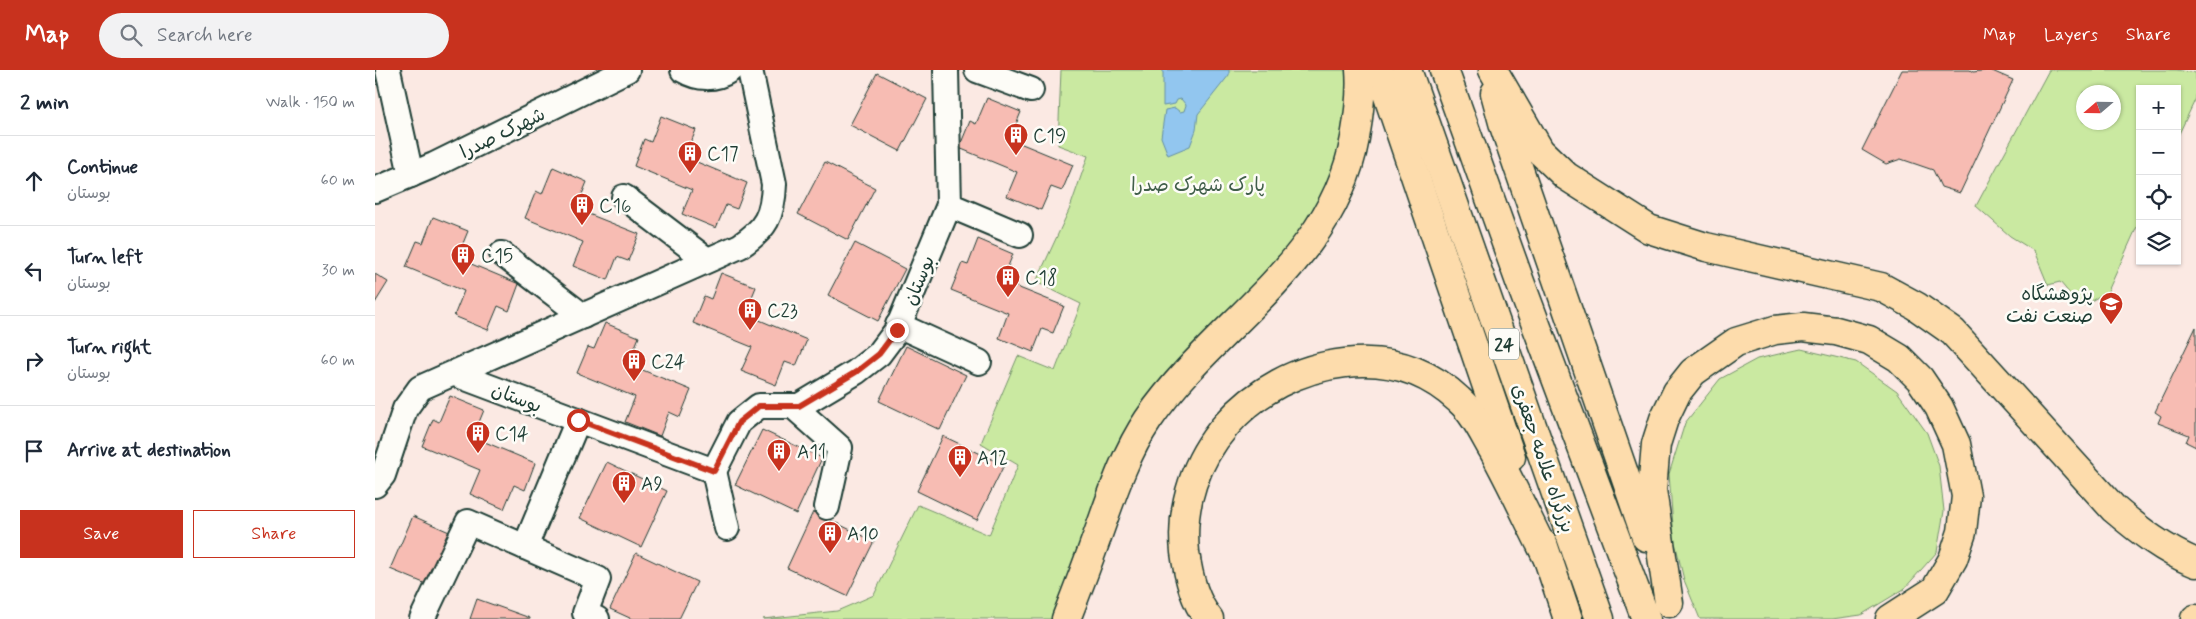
<!DOCTYPE html>
<html lang="en">
<head>
<meta charset="utf-8">
<style>
  :root { --surface:#fff; --page:#f2f2f3; --text:#1f2937; --muted:#747a83; --line:#e0e1e3; --accent:#c8321e }
  body { margin:0; font-family:Mynerve,"Playpen Sans Arabic",sans-serif; background:var(--page); color:var(--text) }
  .controls { position:absolute; right:15px; top:15px; display:grid; overflow:hidden; border-radius:0px; box-shadow:0 1px 4px #0004 }
  .controls button { width:45px; height:45px; display:grid; place-items:center; padding:0; border:0; border-bottom:1px solid var(--line); background:var(--surface); color:var(--text); font:25px sans-serif }
  .compass { position:absolute; left:1701px; top:15px; width:45px; height:45px; border-radius:50%; background:var(--surface); box-shadow:0 1px 4px #0004; rotate:250deg }
  .stop { position:absolute; width:15px; height:15px; margin:-11px; border:4px solid #c8321e; border-radius:50%; background:#fff }
  .stop.end { background:#c8321e; border-color:#fff; box-shadow:0 1px 5px #0008 }
  .list { margin:0; padding:0; list-style:none }
  h2 { display:flex; justify-content:space-between; align-items:center; height:65px; margin:0; padding:0 20px; font-size:21px }
  h2 small { font-size:16px; font-weight:400; color:var(--muted) }
  .list li { display:grid; grid-template-columns:32px 1fr auto; gap:15px; align-items:center; box-sizing:border-box; height:90px; padding:0 20px; border-top:1px solid var(--line) }
  .list b { display:block; font-size:19px; white-space:nowrap }
  .list p { margin:0; font-size:16px; white-space:nowrap; color:var(--muted) }
  .list em { font-size:16px; font-style:normal; color:var(--muted) }
  .actions { display:flex; gap:10px; padding:15px 20px }
  .actions a { flex:1; padding:11px 0; border:1px solid var(--accent); border-radius:0px; text-align:center; font-size:18px; color:var(--accent) }
  .actions .main { background:var(--accent); color:#fff }
  .icon { flex:none; width:28px; height:28px; fill:none; stroke:currentColor; stroke-width:2; stroke-linecap:round; stroke-linejoin:round }
  .map { position:relative; flex:none; width:1821px; height:549px; overflow:hidden }
  header { display:flex; align-items:center; gap:30px; box-sizing:border-box; height:70px; padding:0 25px; background:var(--accent); color:#fff }
  header strong { font-size:24px }
  nav { display:flex; gap:28px; margin-inline-start:auto; font-size:18px }
  .search { width:350px; height:45px; background:var(--page); display:flex; align-items:center; gap:12px; box-sizing:border-box; padding:0 18px; border-radius:28px; color:var(--muted); font-size:19px }
  main { display:flex }
  aside { flex:1; background:var(--surface) }
  .map>svg:first-child { display:block }
  .green { fill:#cae9a1; stroke:#74936a; fill-rule:evenodd }
  .water { fill:#92c6ef; stroke:#648fa4 }
  .building { fill:#f7bcb3; stroke:#1f3d34 }
  .lines { fill:none; stroke-linecap:round; stroke-linejoin:round }
  .minor-casing { stroke:#1f3d34; stroke-width:28 }
  .major-casing { stroke:#1f3d34; stroke-width:31 }
  .highway-casing { stroke:#1f3d34; stroke-width:31 }
  .minor { stroke:#fdfcf7; stroke-width:24 }
  .major { stroke:#fddcac; stroke-width:28 }
  .highway { stroke:#fddcac; stroke-width:28 }
  .route { stroke:#c8321e; stroke-width:6 }
  .labels { text-anchor:middle; stroke-width:5; stroke-linejoin:round; paint-order:stroke }
  .shield { fill:#fdfcf7; stroke:#62766e; stroke-width:1 }
  .shield-label { font-size:18px; font-weight:bold; fill:#1f3d34 }
  .street-label { font-size:19px; fill:#1f3d34; stroke:#fdfcf7 }
  .poi-label { font-size:19px; fill:#1f3d34; stroke:#fdfcf7; text-anchor:start }
  .park-label { font-size:19px; fill:#415f4a; stroke:#fdfcf7 }
</style>
</head>
<body>
<header>
<strong>Map</strong>
<div class="search"><svg class="icon" aria-label="search" viewBox="0 0 24 24"><circle cx="10" cy="10" r="6"/><path d="M15 15l6 6"/></svg>Search here</div>
<nav><a>Map</a><a>Layers</a><a>Share</a></nav>
</header>
<main>
<aside>
<h2>2 min<small>Walk · 150 m</small></h2>
<ul class="list">
<li><svg class="icon" aria-label="ahead" viewBox="0 0 24 24"><path d="M12 20V5M6 11l6-6 6 6"/></svg><div><b>Continue</b><p>بوستان</p></div><em>60 m</em></li>
<li><svg class="icon" aria-label="left" viewBox="0 0 24 24"><path d="M17 20v-9H6M10 6l-5 5 5 5"/></svg><div><b>Turn left</b><p>بوستان</p></div><em>30 m</em></li>
<li><svg class="icon" aria-label="right" viewBox="0 0 24 24"><path d="M7 20v-9h11M14 6l5 5-5 5"/></svg><div><b>Turn right</b><p>بوستان</p></div><em>60 m</em></li>
<li><svg class="icon" aria-label="arrive" viewBox="0 0 24 24"><path d="M6 21V4h12l-3 4 3 4H6"/></svg><div><b>Arrive at destination</b></div></li>
</ul>
<div class="actions"><a class="main">Save</a><a>Share</a></div>
</aside>
<div class="map">
<svg width="1821" height="549" viewBox="0 0 1821 549">
  <rect width="100%" height="100%" fill="#fbe9e3"/>
  <filter id="ink" filterUnits="userSpaceOnUse"><feTurbulence type="fractalNoise" baseFrequency=".02" numOctaves="2"/><feDisplacementMap in="SourceGraphic" scale="10" xChannelSelector="R" yChannelSelector="G"/><feConvolveMatrix kernelMatrix="1 2 1 2 8 2 1 2 1" color-interpolation-filters="sRGB"/></filter>
  <g filter="url(#ink)">
    <g class="green">
      <path d="M686 0H974L976 43 955 121 888 211 839 254 807 289 679 549H388L462 541 499 525 543 435 614 465 643 395 606 373 643 286 680 301 706 234 661 212 695 138 713 86 683 75Z"/>
      <path d="M1674 0H1801L1821 3V28L1802 68V19H1765V150L1733 221 1706 237 1685 212 1673 215 1659 181 1635 166 1601 136ZM1738 22V52H1708V22Z"/>
      <path d="M1426 279 1481 292 1522 321 1552 363 1564 396 1569 441 1562 482 1529 519 1486 545 1457 549H1325L1309 510 1299 468 1294 404 1310 353 1345 309 1382 289Z"/>
    </g>
    <path class="water" d="M788 0H854V5L823 44 821 60 815 76 793 85 786 67 790 40 800 38 805 42 809 41 811 35 806 29 802 30 800 34 788 36Z"/>
    <g class="building">
      <path d="M1527 0H1595L1598 2 1615 0 1638 10 1585 123 1566 117 1558 100 1526 89 1511 94 1487 80Z"/>
      <path d="M502 3 552 29 525 81 475 55Z"/>
      <path d="M612 28 646 42 635 69 698 95 687 121 676 117 666 140 632 126 642 102 584 78 595 51 601 54Z"/>
      <path d="M286 46 321 60 310 87 372 113 362 139 351 135 341 158 307 144 317 120 259 96 269 69 276 72Z"/>
      <path d="M450 92 500 118 473 170 423 144Z"/>
      <path d="M178 97 212 112 201 139 264 164 253 191 242 187 233 210 198 196 208 172 150 148 161 121 167 124Z"/>
      <path d="M58 147 93 161 82 188 144 214 134 241 123 236 113 260 79 246 89 221 31 197 42 171 48 173Z"/>
      <path d="M603 169 638 184 627 211 689 236 678 263 667 259 658 282 624 268 633 243 576 220 587 193 593 195Z"/>
      <path d="M480 173 530 199 503 251 453 225Z"/>
      <path d="M346 203 381 217 370 244 432 270 421 296 410 292 401 315 366 301 377 277 318 253 329 226 336 229Z"/>
      <path d="M0 204 13 212 0 233Z"/>
      <path d="M230 253 264 267 253 294 316 320 305 347 294 342 285 366 250 352 260 327 202 303 213 277 219 279Z"/>
      <path d="M1821 257V377L1811 372 1814 365 1783 353 1786 346 1780 342Z"/>
      <path d="M531 276 591 305 565 360 504 331Z"/>
      <path d="M75 326 109 340 98 367 160 393 150 420 139 415 129 439 95 424 105 400 47 376 58 349 64 352Z"/>
      <path d="M387 360 447 388 421 444 360 415Z"/>
      <path d="M568 366 629 395 602 450 542 421Z"/>
      <path d="M232 392 292 421 266 477 205 448Z"/>
      <path d="M438 442 499 471 472 526 412 498Z"/>
      <path d="M38 446 81 465 56 516 15 499Z"/>
      <path d="M261 483 322 512 304 549H257L235 539Z"/>
      <path d="M102 529 155 548V549H95Z"/>
    </g>
    <g class="lines">
      <defs>
        <g id="minor">
          <path d="M13 0 36 105"/>
          <path d="M308 0C323 9 340 10 355 0"/>
          <path d="M602 0 656 20"/>
          <path d="M0 120 59 95 252 0"/>
          <path d="M249 127 332 190"/>
          <path d="M574 135 645 165"/>
          <path d="M127 184 208 246"/>
          <path d="M523 255 604 292"/>
          <path d="M80 304 339 401 364 352 384 336H424L481 302 504 284 522 260 574 135 571 0"/>
          <path d="M418 336 465 378 452 437"/>
          <path d="M339 401 352 458"/>
          <path d="M0 415 8 405 30 339 45 318 365 176C391 159 398 145 399 114L375 0"/>
          <path d="M150 477 203 350"/>
          <path d="M47 549 93 452 223 509 210 543 222 549"/>
        </g>
        <path id="major" d="M1820 549H1821"/>
        <g id="highway">
          <path d="M1004 0 1136 387"/>
          <path d="M1032 0 1225 549"/>
          <path d="M1069 0 1145 212 1271 549"/>
          <path d="M1118 0 1165 81 1191 106 1274 159 1331 177 1506 217 1541 236 1578 262 1739 439C1765 461 1789 480 1821 493"/>
          <path d="M1120 23 1129 56 1271 467"/>
          <path d="M1168 474 1193 549"/>
          <path d="M1294 533 1277 420 1281 374 1289 349 1302 322 1318 302 1361 272 1400 260 1428 257 1461 261 1494 270 1524 288 1545 309 1564 337 1581 374 1591 426 1587 462 1578 489 1560 520 1515 549"/>
          <path d="M691 549C702 521 713 492 723 464 737 425 750 384 773 350 840 252 958 193 980 68 984 45 987 23 985 0"/>
          <path d="M834 549C819 531 813 505 810 482 800 386 876 303 970 293 1013 288 1052 300 1084 330 1099 343 1108 363 1118 380 1138 416 1155 454 1174 491"/>
        </g>
      </defs>
      <use href="#minor" class="minor-casing"/>
      <use href="#major" class="major-casing"/>
      <use href="#highway" class="highway-casing"/>
      <use href="#minor" class="minor"/>
      <use href="#major" class="major"/>
      <use href="#highway" class="highway"/>
    </g>
  </g>
  <g class="lines" filter="url(#ink)">
    <path class="route" d="M203 350 339 401 364 352 384 336H424L481 302 504 284 522 260"/>
  </g>
  <defs>
    <symbol id="building-pin" viewBox="-11 -11 22 30"><path d="M0 17L-7.5 6A9.5 9.5 0 1 1 7.5 6Z" fill="#c8321e" stroke="#fdfcf7"/><path d="M-4-6H4V6H1V3H-1V6H-4ZM-2.5-4.3h1.7v1.8h-1.7ZM.8-4.3h1.7v1.8H.8ZM-2.5-1h1.7V.8h-1.7ZM.8-1h1.7V.8H.8Z" fill="#fff"/></symbol>
    <symbol id="university-pin" viewBox="-11 -11 22 30"><path d="M0 17L-7.5 6A9.5 9.5 0 1 1 7.5 6Z" fill="#c8321e" stroke="#fdfcf7"/><path d="M0-5L7-2L0 1L-7-2ZM-4 1L0 2.5L4 1V4Q0 6-4 4Z" fill="#fff"/></symbol>
  </defs>
  <g fill-rule="evenodd">
    <use href="#building-pin" x="627" y="51" width="28" height="38"/>
    <use href="#building-pin" x="301" y="69" width="28" height="38"/>
    <use href="#building-pin" x="193" y="121" width="28" height="38"/>
    <use href="#building-pin" x="74" y="171" width="28" height="38"/>
    <use href="#building-pin" x="619" y="193" width="28" height="38"/>
    <use href="#university-pin" x="1722" y="220" width="28" height="38"/>
    <use href="#building-pin" x="361" y="226" width="28" height="38"/>
    <use href="#building-pin" x="245" y="277" width="28" height="38"/>
    <use href="#building-pin" x="89" y="349" width="28" height="38"/>
    <use href="#building-pin" x="390" y="367" width="28" height="38"/>
    <use href="#building-pin" x="571" y="373" width="28" height="38"/>
    <use href="#building-pin" x="235" y="399" width="28" height="38"/>
    <use href="#building-pin" x="441" y="449" width="28" height="38"/>
  </g>
  <g class="labels">
    <rect class="shield" x="1114" y="258.5" width="30" height="31" rx="4"/>
    <g class="shield-label">
      <text x="1129" y="280">24</text>
    </g>
    <g class="street-label">
      <text transform="translate(127 62) rotate(-26)" y="7">شهرک صدرا</text>
      <text transform="translate(543 210) rotate(-67)" y="7">بوستان</text>
      <text transform="translate(142 327) rotate(21)" y="7">بوستان</text>
      <text transform="translate(1169 388) rotate(71)" y="7">بزرگراه علامه جعفری</text>
    </g>
    <g class="poi-label">
      <text x="658" y="72">C19</text>
      <text x="332" y="90">C17</text>
      <text x="224" y="142">C16</text>
      <text x="106" y="192">C15</text>
      <text x="650" y="214">C18</text>
      <text x="1718" y="230" text-anchor="end">پژوهشگاه<tspan x="1718" dy="22">صنعت نفت</tspan></text>
      <text x="392" y="247">C23</text>
      <text x="276" y="298">C24</text>
      <text x="120" y="370">C14</text>
      <text x="422" y="388">A11</text>
      <text x="602" y="394">A12</text>
      <text x="266" y="420">A9</text>
      <text x="472" y="470">A10</text>
    </g>
    <g class="park-label">
      <text x="823" y="121">پارک شهرک صدرا</text>
    </g>
  </g>
</svg>
<div class="controls">
<button>+</button>
<button>−</button>
<button><svg class="icon" aria-label="locate" viewBox="0 0 24 24"><circle cx="12" cy="12" r="6"/><path d="M12 2v4M12 18v4M2 12h4M18 12h4"/></svg></button>
<button><svg class="icon" aria-label="layers" viewBox="0 0 24 24"><path d="M12 4l9 5-9 5-9-5zM3 14l9 5 9-5"/></svg></button>
</div>
<svg class="compass" viewBox="-18 -18 36 36"><path d="M0-13l5 13h-10z" fill="#e53935"/><path d="M0 13l5-13h-10z" fill="#747a83"/></svg>
<div class="stop" style="left:203px;top:350px"></div>
<div class="stop end" style="left:522px;top:260px"></div>
</div>
</main>
</body>
</html>
